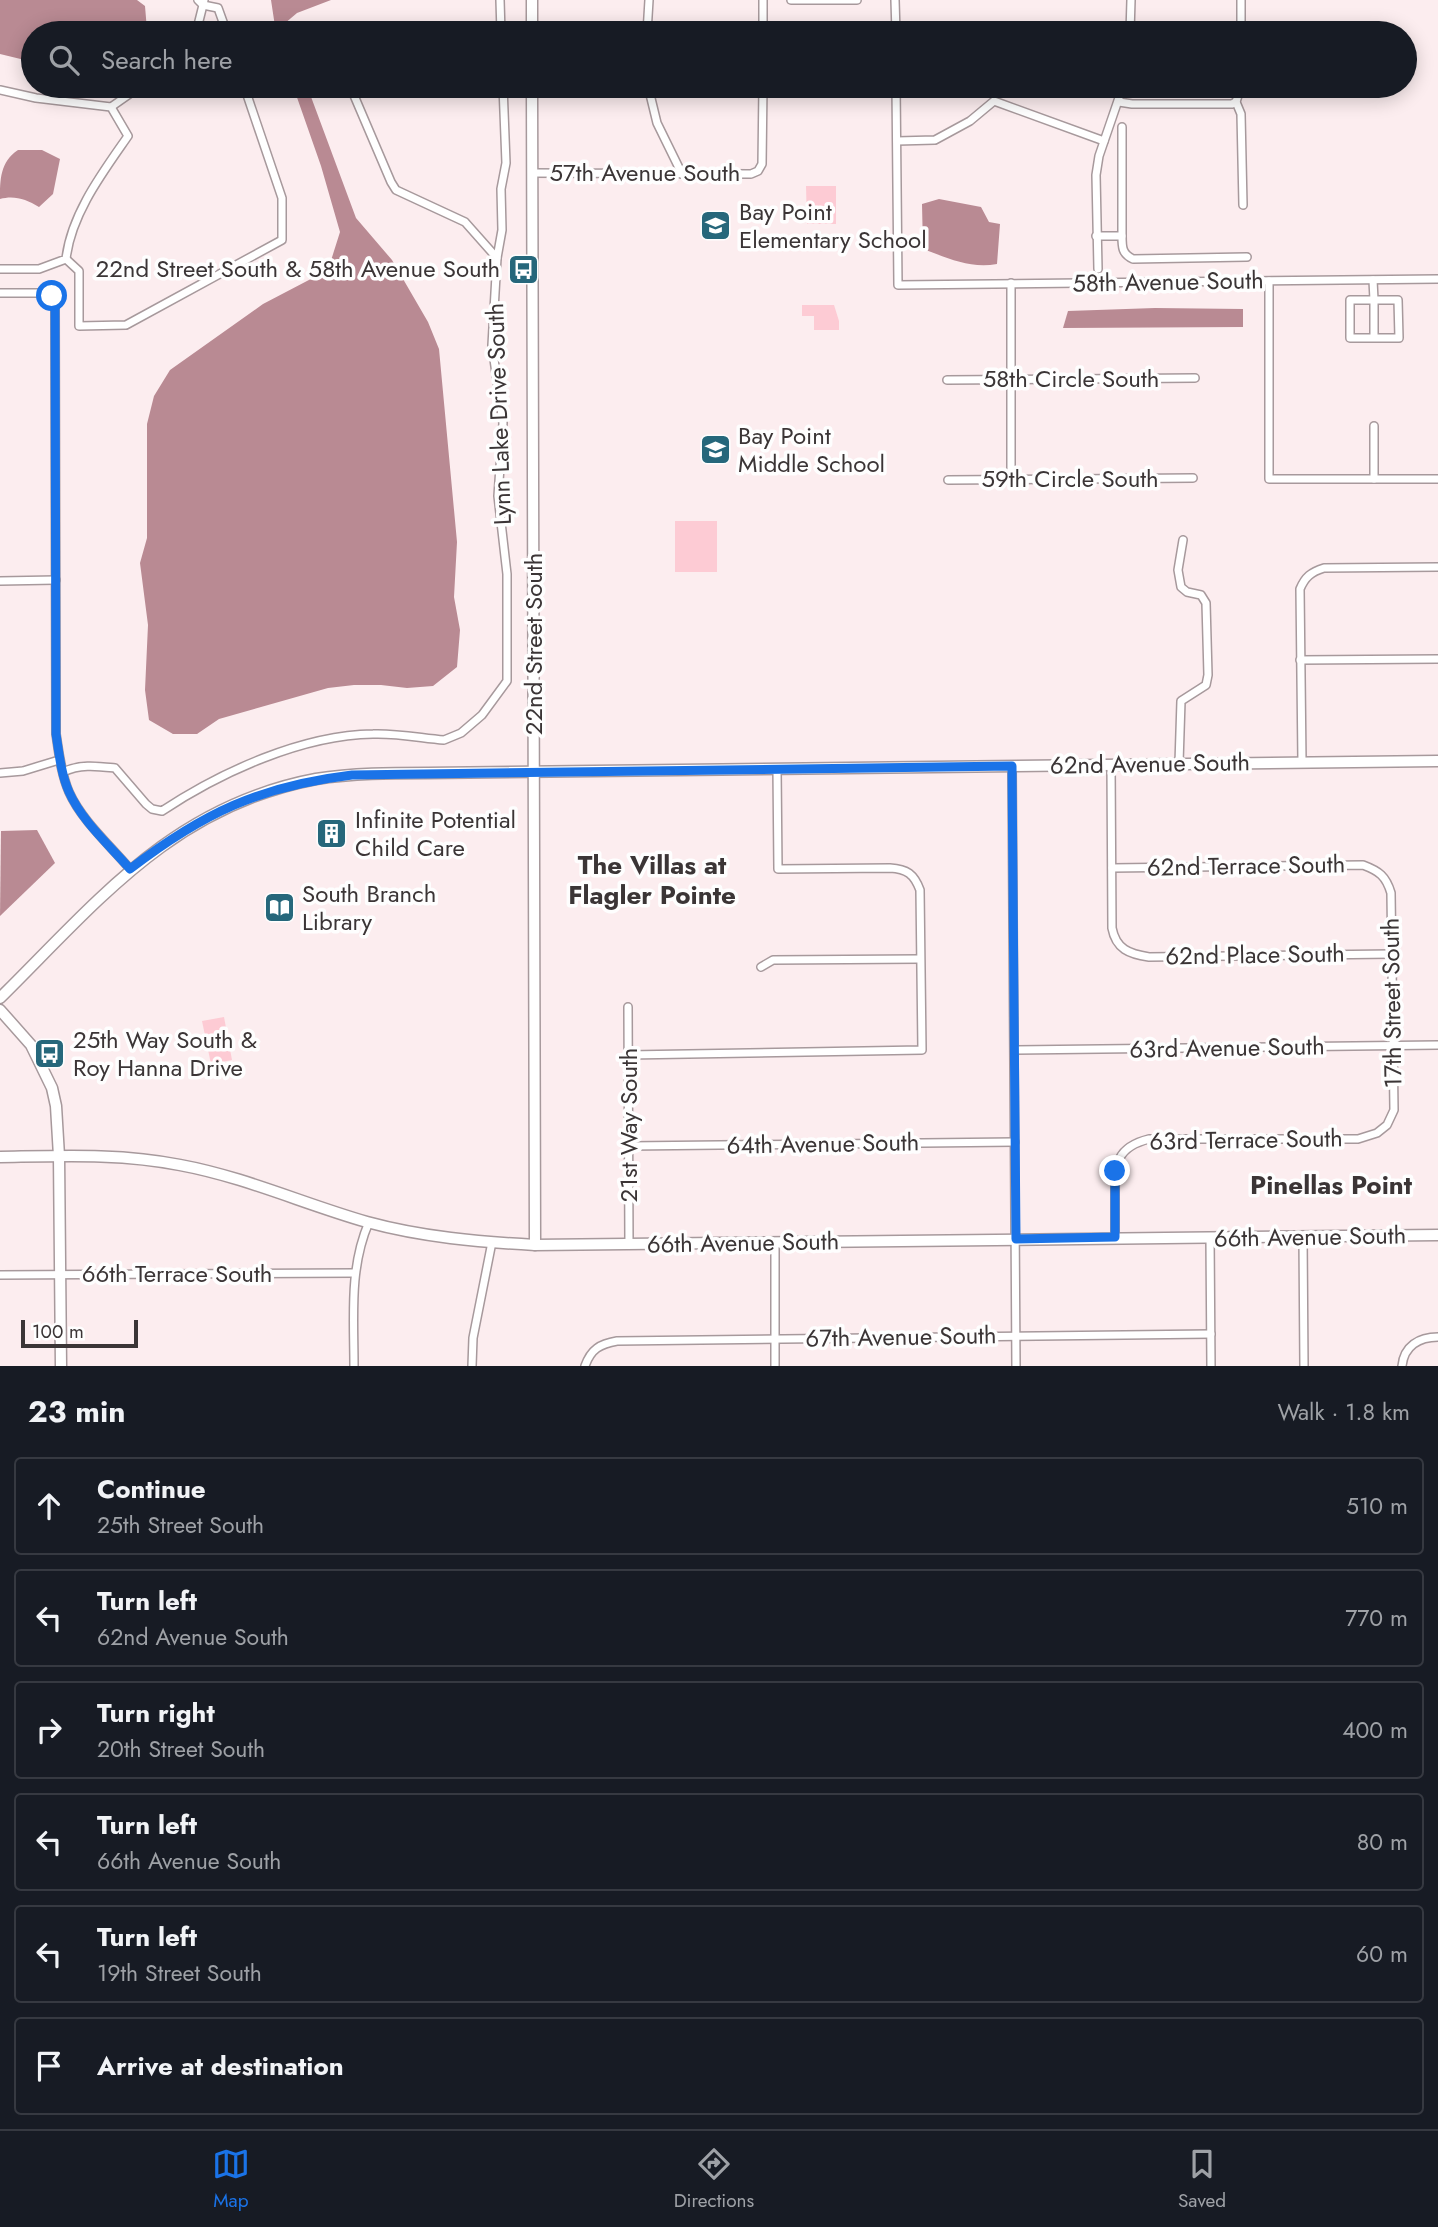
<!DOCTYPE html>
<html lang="en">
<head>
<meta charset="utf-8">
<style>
  :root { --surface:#171b24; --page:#20242c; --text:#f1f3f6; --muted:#9ea1a6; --line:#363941; --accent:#1a73e8 }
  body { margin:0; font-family:Jost,sans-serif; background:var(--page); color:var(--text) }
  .scale { position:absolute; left:21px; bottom:18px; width:117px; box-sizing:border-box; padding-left:7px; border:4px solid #3b3536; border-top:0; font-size:19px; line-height:24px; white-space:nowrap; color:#3b3536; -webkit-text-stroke:5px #fefefe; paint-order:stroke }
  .stop { position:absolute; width:21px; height:21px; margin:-16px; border:5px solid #1a73e8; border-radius:50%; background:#fff }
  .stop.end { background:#1a73e8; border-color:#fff; box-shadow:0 2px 7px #0008 }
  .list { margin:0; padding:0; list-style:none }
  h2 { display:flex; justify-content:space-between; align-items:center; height:91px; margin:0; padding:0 28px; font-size:30px }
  h2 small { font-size:23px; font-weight:400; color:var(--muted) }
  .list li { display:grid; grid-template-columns:46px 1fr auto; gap:21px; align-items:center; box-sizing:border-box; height:98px; margin:0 14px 14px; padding:0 14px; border:2px solid var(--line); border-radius:7px }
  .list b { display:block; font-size:26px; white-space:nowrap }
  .list p { margin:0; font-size:23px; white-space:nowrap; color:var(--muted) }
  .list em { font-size:23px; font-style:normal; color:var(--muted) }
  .icon { flex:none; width:38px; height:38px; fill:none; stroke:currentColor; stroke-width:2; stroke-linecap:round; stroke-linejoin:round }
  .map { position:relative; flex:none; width:1438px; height:1366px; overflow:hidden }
  .search { position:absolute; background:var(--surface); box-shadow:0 4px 18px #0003; left:21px; right:21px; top:21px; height:77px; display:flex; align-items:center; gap:18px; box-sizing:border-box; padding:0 24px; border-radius:38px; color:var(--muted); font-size:26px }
  .sheet { height:763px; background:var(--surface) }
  nav { display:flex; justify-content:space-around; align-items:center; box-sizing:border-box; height:98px; border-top:2px solid var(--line); background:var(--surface); font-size:19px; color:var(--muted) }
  nav a { display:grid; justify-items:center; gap:4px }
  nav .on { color:var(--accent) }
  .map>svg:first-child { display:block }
  .green { fill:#fdcbd4 }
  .water { fill:#b98a93 }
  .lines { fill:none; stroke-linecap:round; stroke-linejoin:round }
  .street-casing { stroke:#a7999c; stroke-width:10 }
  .secondary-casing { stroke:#a7999c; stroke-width:13 }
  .street { stroke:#fff; stroke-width:7 }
  .secondary { stroke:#fff; stroke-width:10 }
  .route { stroke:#1a73e8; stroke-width:9 }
  .labels { text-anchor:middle; stroke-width:7; stroke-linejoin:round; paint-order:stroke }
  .street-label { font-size:24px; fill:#3b3536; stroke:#fefefe }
  .poi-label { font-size:24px; fill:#3b3536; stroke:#fefefe; text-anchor:start }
  .neighbourhood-label { font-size:26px; font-weight:bold; fill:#3b3536; stroke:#fefefe }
</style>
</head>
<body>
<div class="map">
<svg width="1438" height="1366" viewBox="0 0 1438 1366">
  <rect width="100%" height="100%" fill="#fcedef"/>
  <g class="green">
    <path d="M806 186H836V224H807Z"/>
    <path d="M802 305H834L839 321V330H814V316H802Z"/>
    <rect x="675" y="521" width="42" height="51"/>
    <path d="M224 1017 232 1060 211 1064 202 1021Z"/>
  </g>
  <g class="water">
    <path d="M0 0H137L145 6 147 30 143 33H33V62L0 54Z"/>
    <path d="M271 0H331L297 13 284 24 287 33H276Z"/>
    <path d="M293 86H307L356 218 392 260 428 322 439 349 457 542 454 597 460 630 457 667 433 686 407 688 381 685H354L328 688 219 719 197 734H173L149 720 145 690 148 625 140 563 147 538V424L154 396 170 370 263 304 328 270 340 232 321 166Z"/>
    <path d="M18 150H42L60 159 53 194 39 207C26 199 14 195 0 199 0 180 0 162 18 150Z"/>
    <path d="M939 199 981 207 989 222 1000 224 997 264C970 269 948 258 923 249L922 204Z"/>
    <path d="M1155 308 1243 309V327L1063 328 1068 311Z"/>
    <path d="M37 830 55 863 0 916 1 831Z"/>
  </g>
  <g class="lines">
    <defs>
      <g id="street">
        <path d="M204 0 203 5 218 8 227 33"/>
        <path d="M500 0 501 33"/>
        <path d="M791 0H857"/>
        <path d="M895 0 896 33"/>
        <path d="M1241 0V33"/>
        <path d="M196 33 203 5 198 0"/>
        <path d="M647 33 649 0"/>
        <path d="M763 33V0"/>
        <path d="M1130 33 1131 0"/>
        <path d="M648 86 657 123 682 174"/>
        <path d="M896 86 898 285 1438 279"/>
        <path d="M1241 86 1236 102 1241 114 1243 205"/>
        <path d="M0 90 36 98 111 107 128 136C103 172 71 214 66 259L39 269H0"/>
        <path d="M1119 102 1132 104H1232L1236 102"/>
        <path d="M111 107 141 86"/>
        <path d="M897 141 935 140 970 121 994 101 1104 141"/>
        <path d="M532 173 751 174 758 171 762 164 763 86"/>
        <path d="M1096 236H1122V127"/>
        <path d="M1122 236C1122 247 1122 254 1133 259L1247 257"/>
        <path d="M497 258 502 230 501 189 506 163 503 86"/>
        <path d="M66 259 79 271V326L126 325 282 240V198L244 86"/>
        <path d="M1098 269 1096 175 1099 156 1123 86"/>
        <path d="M1373 280 1374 300H1398L1399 338H1350V300H1374V338"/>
        <path d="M1269 281V479H1438"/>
        <path d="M1011 283V479"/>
        <path d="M0 293H43L52 296 55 304 56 734C59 753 61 774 69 792 82 821 110 845 130 869"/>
        <path d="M947 380 1195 378"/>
        <path d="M1374 479V426"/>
        <path d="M948 480 1193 478"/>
        <path d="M0 581 56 580"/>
        <path d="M1300 660 1438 659"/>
        <path d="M1302 762 1300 589C1305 577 1311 572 1324 568L1438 567"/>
        <path d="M1179 763 1181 701 1206 685 1208 675 1206 603 1201 595 1187 592 1181 587 1178 570 1183 540"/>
        <path d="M1111 764 1112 928C1116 949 1129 954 1149 957L1392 954"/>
        <path d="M1012 766 1016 1366"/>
        <path d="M63 772C80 764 96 766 115 768L146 804 152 809 162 811C221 772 302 735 373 734 396 733 421 738 444 740L461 733 482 715 507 681V574L498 496 503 423 492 345 497 258 465 222 396 190 391 182 350 86"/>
        <path d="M0 773 23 771 59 760"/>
        <path d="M1112 868 1363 865C1379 871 1386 876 1391 893L1394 1110 1387 1125 1377 1133 1358 1139H1149C1117 1147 1115 1163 1115 1193 1115 1208 1115 1222 1115 1237"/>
        <path d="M761 967 773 960 920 959"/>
        <path d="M628 1007 629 1244"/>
        <path d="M1015 1050 1438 1045"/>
        <path d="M628 1055 922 1050 920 890C914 874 907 869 890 868L778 869 777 769"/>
        <path d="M630 1146 1015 1142"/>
        <path d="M1303 1237 1304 1366"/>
        <path d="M1210 1238 1211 1366"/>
        <path d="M775 1243V1366"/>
        <path d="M0 1275 355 1273"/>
        <path d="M354 1366C354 1317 349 1268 369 1222"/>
        <path d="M472 1366 473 1338 492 1242"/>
        <path d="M585 1366C591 1349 600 1344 617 1341L1211 1334"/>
        <path d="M1402 1366C1404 1346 1419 1337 1438 1337"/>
      </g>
      <g id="secondary">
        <path d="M532 33V0"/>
        <path d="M532 86 535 1245"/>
        <path d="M0 998C98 901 173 806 316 779 353 773 391 773 428 773L1438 761"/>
        <path d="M0 1010 31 1045 52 1088 56 1106 59 1156 61 1366"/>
        <path d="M0 1157C60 1156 121 1153 180 1165 245 1177 304 1204 367 1222 422 1237 479 1242 535 1245L1438 1235"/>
      </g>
    </defs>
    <use href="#street" class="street-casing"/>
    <use href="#secondary" class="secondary-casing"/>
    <use href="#street" class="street"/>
    <use href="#secondary" class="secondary"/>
  </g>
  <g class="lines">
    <path class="route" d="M52 296 55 304 56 734C59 753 61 774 69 792 82 821 109 845 130 869 203 813 260 786 352 775L1012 766 1016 1239 1115 1237V1171"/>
  </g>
  <defs>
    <symbol id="school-square" viewBox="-11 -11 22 22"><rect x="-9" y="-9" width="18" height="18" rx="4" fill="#26677b" stroke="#fefefe"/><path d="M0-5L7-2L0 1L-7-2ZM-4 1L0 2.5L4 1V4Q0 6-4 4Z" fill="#fff"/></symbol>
    <symbol id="bus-square" viewBox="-11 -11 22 22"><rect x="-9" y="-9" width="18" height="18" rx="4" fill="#26677b" stroke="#fefefe"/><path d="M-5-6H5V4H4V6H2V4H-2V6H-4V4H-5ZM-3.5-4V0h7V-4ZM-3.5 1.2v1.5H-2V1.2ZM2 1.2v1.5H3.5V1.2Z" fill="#fff"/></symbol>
    <symbol id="building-square" viewBox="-11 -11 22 22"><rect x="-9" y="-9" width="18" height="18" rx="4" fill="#26677b" stroke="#fefefe"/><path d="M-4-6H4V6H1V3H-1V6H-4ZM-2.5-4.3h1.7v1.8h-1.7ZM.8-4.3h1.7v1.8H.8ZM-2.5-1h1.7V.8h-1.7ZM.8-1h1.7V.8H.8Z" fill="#fff"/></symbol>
    <symbol id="library-square" viewBox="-11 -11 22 22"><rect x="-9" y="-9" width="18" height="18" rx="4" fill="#26677b" stroke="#fefefe"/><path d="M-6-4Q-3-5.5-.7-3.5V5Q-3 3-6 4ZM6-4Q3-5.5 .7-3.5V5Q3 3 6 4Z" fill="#fff"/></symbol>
  </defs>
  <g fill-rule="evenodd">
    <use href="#school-square" x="698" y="208" width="35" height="35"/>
    <use href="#bus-square" x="506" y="252" width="35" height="35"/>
    <use href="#school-square" x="698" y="432" width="35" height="35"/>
    <use href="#building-square" x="314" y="816" width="35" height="35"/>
    <use href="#library-square" x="262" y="890" width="35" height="35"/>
    <use href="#bus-square" x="32" y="1036" width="35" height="35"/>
  </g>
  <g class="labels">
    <g class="street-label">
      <text x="645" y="181">57th Avenue South</text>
      <text transform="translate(1168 282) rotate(-1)" y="8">58th Avenue South</text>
      <text x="1071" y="387">58th Circle South</text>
      <text transform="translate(499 414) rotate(-92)" y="8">Lynn Lake Drive South</text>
      <text x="1070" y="487">59th Circle South</text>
      <text transform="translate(534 644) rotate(-90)" y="8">22nd Street South</text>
      <text transform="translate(1150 764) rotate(-1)" y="8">62nd Avenue South</text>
      <text transform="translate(1246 866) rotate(-1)" y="8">62nd Terrace South</text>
      <text transform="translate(1255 955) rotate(-1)" y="8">62nd Place South</text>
      <text transform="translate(1392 1003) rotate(-91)" y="8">17th Street South</text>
      <text transform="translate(1227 1048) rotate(-1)" y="8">63rd Avenue South</text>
      <text transform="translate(629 1125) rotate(-90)" y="8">21st Way South</text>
      <text transform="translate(1246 1140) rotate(-1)" y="8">63rd Terrace South</text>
      <text transform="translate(823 1144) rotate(-1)" y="8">64th Avenue South</text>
      <text transform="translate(1310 1237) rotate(-1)" y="8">66th Avenue South</text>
      <text transform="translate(743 1243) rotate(-1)" y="8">66th Avenue South</text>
      <text x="177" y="1282">66th Terrace South</text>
      <text transform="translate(901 1337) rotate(-1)" y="8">67th Avenue South</text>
    </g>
    <g class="poi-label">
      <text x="739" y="220">Bay Point<tspan x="739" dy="28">Elementary School</tspan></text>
      <text x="500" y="277" text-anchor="end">22nd Street South &amp; 58th Avenue South</text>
      <text x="738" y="444">Bay Point<tspan x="738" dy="28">Middle School</tspan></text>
      <text x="355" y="828">Infinite Potential<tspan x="355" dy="28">Child Care</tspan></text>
      <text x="302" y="902">South Branch<tspan x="302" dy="28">Library</tspan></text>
      <text x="73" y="1048">25th Way South &amp;<tspan x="73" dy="28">Roy Hanna Drive</tspan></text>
    </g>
    <g class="neighbourhood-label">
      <text x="652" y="874">The Villas at<tspan x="652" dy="30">Flagler Pointe</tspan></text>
      <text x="1331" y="1194">Pinellas Point</text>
    </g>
  </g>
</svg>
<div class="scale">100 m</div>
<div class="stop" style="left:52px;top:296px"></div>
<div class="stop end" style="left:1115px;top:1171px"></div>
<div class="search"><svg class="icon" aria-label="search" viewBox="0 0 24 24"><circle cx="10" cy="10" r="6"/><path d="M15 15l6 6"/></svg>Search here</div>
</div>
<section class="sheet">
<h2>23 min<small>Walk · 1.8 km</small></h2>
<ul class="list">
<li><svg class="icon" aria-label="ahead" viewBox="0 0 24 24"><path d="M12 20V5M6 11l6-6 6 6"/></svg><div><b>Continue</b><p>25th Street South</p></div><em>510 m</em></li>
<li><svg class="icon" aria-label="left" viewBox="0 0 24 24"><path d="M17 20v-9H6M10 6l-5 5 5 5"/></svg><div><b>Turn left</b><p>62nd Avenue South</p></div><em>770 m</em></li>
<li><svg class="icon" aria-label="right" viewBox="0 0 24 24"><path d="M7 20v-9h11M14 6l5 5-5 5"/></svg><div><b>Turn right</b><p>20th Street South</p></div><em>400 m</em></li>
<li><svg class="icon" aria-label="left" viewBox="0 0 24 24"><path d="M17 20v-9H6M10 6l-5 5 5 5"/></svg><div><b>Turn left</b><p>66th Avenue South</p></div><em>80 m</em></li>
<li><svg class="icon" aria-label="left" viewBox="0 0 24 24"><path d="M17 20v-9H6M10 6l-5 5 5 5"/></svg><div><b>Turn left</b><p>19th Street South</p></div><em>60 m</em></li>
<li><svg class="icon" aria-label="arrive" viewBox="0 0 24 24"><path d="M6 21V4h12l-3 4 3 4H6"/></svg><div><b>Arrive at destination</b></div></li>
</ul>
</section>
<nav>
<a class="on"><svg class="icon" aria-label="map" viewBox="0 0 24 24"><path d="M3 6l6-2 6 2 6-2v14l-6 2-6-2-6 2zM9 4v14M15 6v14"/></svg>Map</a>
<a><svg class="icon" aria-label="directions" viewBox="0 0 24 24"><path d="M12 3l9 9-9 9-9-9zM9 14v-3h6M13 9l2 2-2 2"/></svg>Directions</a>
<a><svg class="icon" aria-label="saved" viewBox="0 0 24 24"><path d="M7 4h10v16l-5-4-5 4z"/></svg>Saved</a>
</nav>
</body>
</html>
